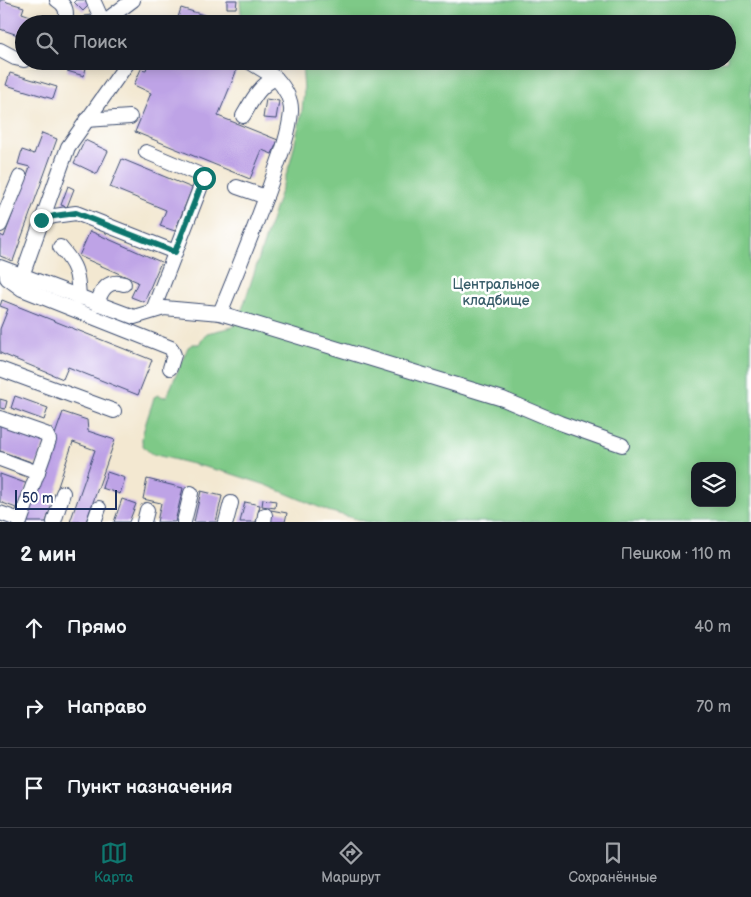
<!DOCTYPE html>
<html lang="ru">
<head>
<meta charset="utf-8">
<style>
  :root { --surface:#171b24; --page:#20242c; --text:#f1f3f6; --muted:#9ea1a6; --line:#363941; --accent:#0f766e }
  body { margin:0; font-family:"Balsamiq Sans",sans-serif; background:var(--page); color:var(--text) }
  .controls { position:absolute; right:15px; bottom:15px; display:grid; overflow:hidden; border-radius:10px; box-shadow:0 2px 12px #0003 }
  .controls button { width:45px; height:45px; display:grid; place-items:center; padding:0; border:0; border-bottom:1px solid var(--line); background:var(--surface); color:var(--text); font:25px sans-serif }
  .scale { position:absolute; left:15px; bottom:12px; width:102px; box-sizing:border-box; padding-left:5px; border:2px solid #1b2f5e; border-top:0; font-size:14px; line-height:18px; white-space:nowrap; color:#1b2f5e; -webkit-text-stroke:4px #fff; paint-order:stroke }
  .stop { position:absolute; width:15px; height:15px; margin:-11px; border:4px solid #0f766e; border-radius:50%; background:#fff }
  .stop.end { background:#0f766e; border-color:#fff; box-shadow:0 1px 5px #0008 }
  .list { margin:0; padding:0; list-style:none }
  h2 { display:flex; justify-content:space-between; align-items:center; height:65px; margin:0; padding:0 20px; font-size:21px }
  h2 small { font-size:16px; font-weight:400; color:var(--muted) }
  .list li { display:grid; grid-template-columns:32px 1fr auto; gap:15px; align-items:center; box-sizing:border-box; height:80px; padding:0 20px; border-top:1px solid var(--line) }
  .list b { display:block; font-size:19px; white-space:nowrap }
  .list em { font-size:16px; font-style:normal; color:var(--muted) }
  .icon { flex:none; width:28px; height:28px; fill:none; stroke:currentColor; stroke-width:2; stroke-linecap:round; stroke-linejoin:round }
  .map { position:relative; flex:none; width:751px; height:522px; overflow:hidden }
  .search { position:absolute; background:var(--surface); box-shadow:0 2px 12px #0003; left:15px; right:15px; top:15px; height:55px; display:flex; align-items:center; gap:12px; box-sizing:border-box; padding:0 18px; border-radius:28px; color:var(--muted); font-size:19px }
  .sheet { height:305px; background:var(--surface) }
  nav { display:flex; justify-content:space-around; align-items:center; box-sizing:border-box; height:70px; border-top:1px solid var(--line); background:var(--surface); font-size:14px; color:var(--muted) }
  nav a { display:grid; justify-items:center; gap:2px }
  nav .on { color:var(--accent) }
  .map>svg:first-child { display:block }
  .green { fill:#7ec987; stroke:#4c7c72; fill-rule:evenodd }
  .building { fill:#bea3e6 }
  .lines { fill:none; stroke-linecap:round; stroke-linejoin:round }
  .minor-casing { stroke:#3b4b6f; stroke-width:16 }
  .minor { stroke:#fff; stroke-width:14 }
  .route { stroke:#0f766e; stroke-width:6 }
  .labels { text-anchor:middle; stroke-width:5; stroke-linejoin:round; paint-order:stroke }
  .park-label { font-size:14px; fill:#395d6a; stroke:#fff }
</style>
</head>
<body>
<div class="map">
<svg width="751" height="522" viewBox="0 0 751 522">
  <rect width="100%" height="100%" fill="#fff"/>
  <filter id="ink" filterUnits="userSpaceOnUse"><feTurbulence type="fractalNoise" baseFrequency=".02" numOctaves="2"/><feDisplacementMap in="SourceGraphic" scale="10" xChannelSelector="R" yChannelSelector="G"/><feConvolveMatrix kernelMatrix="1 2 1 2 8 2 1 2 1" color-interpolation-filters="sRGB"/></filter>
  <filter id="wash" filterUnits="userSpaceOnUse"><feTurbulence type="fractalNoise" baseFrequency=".0096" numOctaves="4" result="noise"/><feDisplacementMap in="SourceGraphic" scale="20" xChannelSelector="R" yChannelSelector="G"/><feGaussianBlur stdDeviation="1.12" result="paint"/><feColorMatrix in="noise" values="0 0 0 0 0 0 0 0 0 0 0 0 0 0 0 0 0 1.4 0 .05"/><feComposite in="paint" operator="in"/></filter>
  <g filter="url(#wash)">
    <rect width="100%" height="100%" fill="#f3e8d1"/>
    <path class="green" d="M240 0H751V522H367L328 511 266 485 229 473 152 454C148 451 142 447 142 441 141 434 152 406 154 397L158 395 164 397 167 396 188 347 193 344H199L207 333 233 327 239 319 291 160 302 111 304 90 302 65 295 61H727V24H246L241 13ZM695 466H732V503H695Z"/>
    <g id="blocks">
      <g class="building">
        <path d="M0 0H5L7 2 24 7 22 13 36 18 37 15 55 22 54 24H24V37L0 29Z"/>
        <path d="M76 0H88L91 3 83 11 74 2Z"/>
        <path d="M227 0H237L236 8H227Z"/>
        <path d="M181 8 226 22V24H176Z"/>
        <path d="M93 15 95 24H86L85 16Z"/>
        <path d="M149 61H225L238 67 218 116 278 140 272 154 262 150 250 179 135 132 151 93 134 85 141 69 146 70Z"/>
        <path d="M69 63 86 68 84 76 67 71Z"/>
        <path d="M10 73 57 87 53 99 6 85Z"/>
        <path d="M266 99 279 101 276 119 263 118Z"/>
        <path d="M42 133 57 139 13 261 0 256V235L4 237 30 167 18 164 22 150 34 154Z"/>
        <path d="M85 140 108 151 97 174 74 163Z"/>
        <path d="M122 159 192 188 175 231 160 226 166 210 110 187Z"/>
        <path d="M68 186 74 189 67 207 61 205Z"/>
        <path d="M90 231 161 262 144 302 131 297 138 282 79 256Z"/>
        <path d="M2 300 152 360 138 395 68 367 63 379 0 353V329L8 309 0 306Z"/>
        <path d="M15 396 48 408 44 420 11 408Z"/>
        <path d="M0 399 7 401 5 409 0 408Z"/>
        <path d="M63 412 87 420 88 431 115 440 86 522H70L95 450 73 442 46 522H24Z"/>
        <path d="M0 422 46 438 37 464 0 451Z"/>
        <path d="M107 472 125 478 120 494 102 488Z"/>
        <path d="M0 474 28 484 19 509 0 502Z"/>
        <path d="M147 479 183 488 175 522H157L161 503 143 499Z"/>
        <path d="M201 491 222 496 216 522H194Z"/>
        <path d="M122 499 136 504 129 522H114Z"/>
        <path d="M263 499 276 501 275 508 262 506Z"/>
        <path d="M245 502 260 505 256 522H240Z"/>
        <path d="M271 510 287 513 285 522H269Z"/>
      </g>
    </g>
  </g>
  <g filter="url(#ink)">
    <use href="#blocks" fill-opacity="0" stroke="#3b4b6f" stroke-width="1"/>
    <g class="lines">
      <defs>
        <g id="minor">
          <path d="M57 0C67 6 67 12 65 24"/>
          <path d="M93 0 103 22"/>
          <path d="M101 24 133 0"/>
          <path d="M0 50 15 58 24 60"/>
          <path d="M248 61 276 78"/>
          <path d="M86 120 130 117"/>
          <path d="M146 152 203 176 204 178 153 310"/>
          <path d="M237 187 266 197"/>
          <path d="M41 220 54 216 76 213 175 252"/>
          <path d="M0 225 20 177"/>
          <path d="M60 247C76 265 78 273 79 298"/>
          <path d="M0 267 134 317 164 308 220 313C239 267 258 221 274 174 281 155 289 133 291 112 292 99 285 88 276 78 259 85 252 101 243 116"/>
          <path d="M6 270 7 278 22 289 171 348 174 355 170 368"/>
          <path d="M22 276 68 147 129 61"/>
          <path d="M97 304C101 290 108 279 124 284"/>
          <path d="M220 313 503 399 560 423 622 445"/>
          <path d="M0 369 114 411"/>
          <path d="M0 418 46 434 49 440 20 522"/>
          <path d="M0 459 38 473"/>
          <path d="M0 513 20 520"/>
          <path d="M54 522 63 493"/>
          <path d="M94 522 99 508"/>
          <path d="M144 522 147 510"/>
          <path d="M184 522 191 493"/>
          <path d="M226 522 231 503"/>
          <path d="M264 522 265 515"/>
        </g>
      </defs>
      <use href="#minor" class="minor-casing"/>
      <use href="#minor" class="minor"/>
    </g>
  </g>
  <g class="lines" filter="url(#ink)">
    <path class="route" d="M41 220 54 216 76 213 175 252 204 178"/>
  </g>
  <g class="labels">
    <g class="park-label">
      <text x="496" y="289">Центральное<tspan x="496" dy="16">кладбище</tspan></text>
    </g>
  </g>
</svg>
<div class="controls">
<button><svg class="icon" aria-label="layers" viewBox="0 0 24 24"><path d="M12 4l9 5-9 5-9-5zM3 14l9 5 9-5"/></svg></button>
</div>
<div class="scale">50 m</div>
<div class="stop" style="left:204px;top:178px"></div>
<div class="stop end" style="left:41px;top:220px"></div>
<div class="search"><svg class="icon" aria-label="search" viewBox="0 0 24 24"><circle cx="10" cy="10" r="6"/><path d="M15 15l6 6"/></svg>Поиск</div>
</div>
<section class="sheet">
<h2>2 мин<small>Пешком · 110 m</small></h2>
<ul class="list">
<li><svg class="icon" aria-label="ahead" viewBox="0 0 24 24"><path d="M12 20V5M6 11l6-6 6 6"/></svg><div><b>Прямо</b></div><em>40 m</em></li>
<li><svg class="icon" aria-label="right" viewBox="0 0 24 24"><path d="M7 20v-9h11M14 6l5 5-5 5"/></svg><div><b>Направо</b></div><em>70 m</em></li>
<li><svg class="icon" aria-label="arrive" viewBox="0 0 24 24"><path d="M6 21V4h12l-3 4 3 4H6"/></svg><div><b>Пункт назначения</b></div></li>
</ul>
</section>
<nav>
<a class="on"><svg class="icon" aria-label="map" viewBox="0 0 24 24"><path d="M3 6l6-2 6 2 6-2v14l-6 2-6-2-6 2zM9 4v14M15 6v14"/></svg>Карта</a>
<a><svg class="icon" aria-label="directions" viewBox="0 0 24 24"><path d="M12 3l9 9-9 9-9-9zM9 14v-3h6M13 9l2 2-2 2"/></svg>Маршрут</a>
<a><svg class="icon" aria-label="saved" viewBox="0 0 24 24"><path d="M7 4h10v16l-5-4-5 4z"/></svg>Сохранённые</a>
</nav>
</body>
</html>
